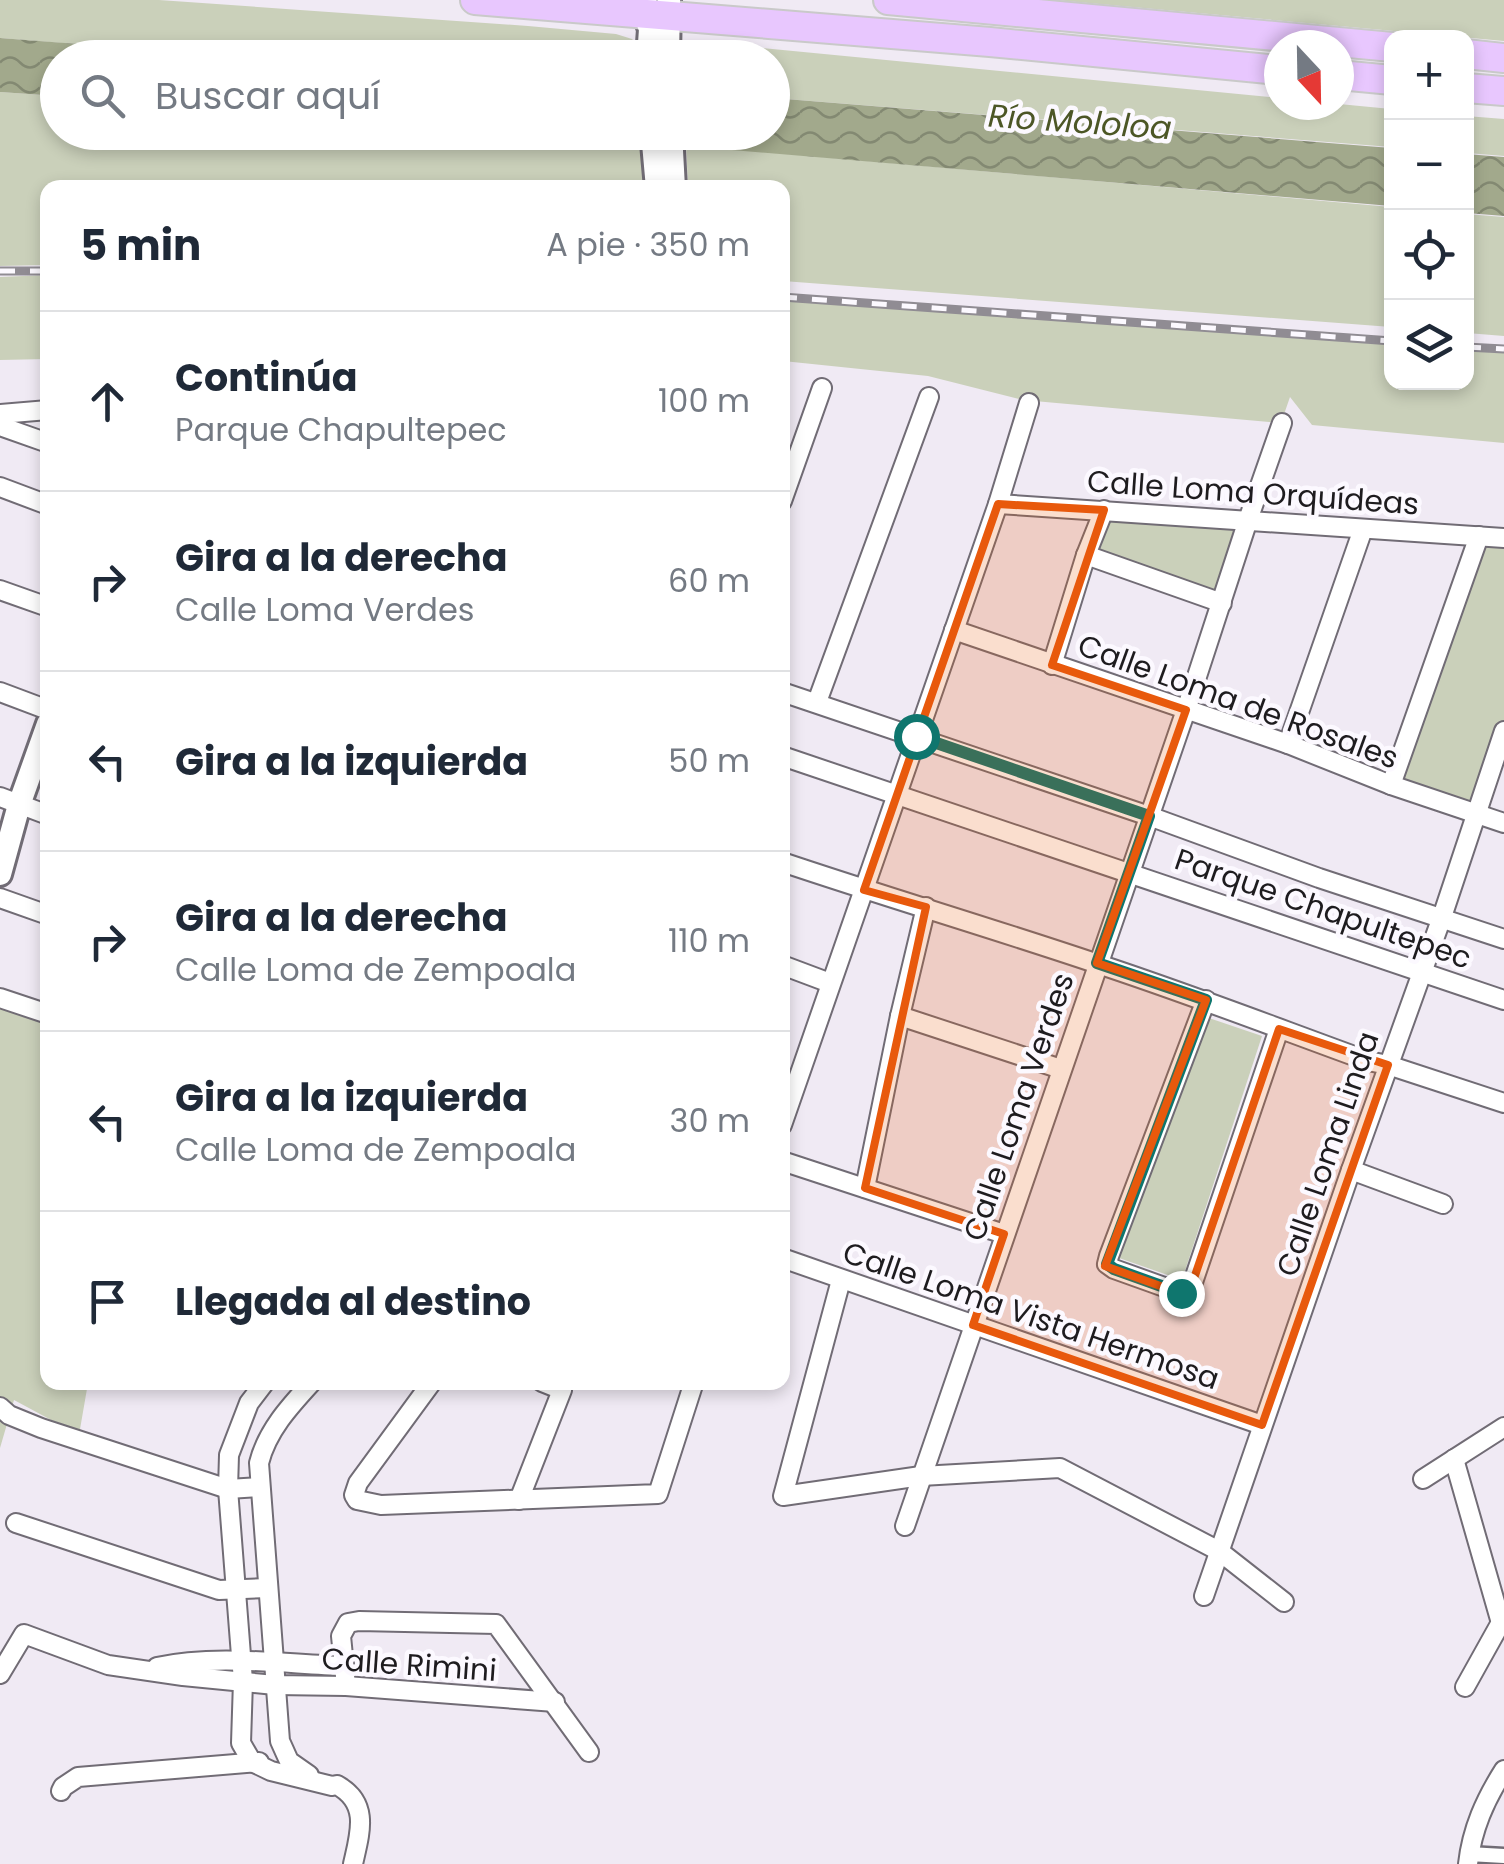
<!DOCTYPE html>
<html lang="es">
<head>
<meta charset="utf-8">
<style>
  :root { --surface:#fff; --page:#f2f2f3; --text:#1f2937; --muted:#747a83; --line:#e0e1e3 }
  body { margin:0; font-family:Poppins,sans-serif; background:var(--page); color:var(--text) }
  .controls { position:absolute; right:30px; top:30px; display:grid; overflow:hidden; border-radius:20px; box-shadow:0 5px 15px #0003 }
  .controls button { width:90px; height:90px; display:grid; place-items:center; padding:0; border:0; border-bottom:2px solid var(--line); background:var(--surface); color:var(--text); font:50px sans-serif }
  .compass { position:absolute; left:1264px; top:30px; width:90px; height:90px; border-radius:50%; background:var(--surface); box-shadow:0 5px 15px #0003; rotate:158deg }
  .stop { position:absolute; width:30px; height:30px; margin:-22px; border:8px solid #0f766e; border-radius:50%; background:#fff }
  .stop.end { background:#0f766e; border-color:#fff; box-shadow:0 2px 10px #0008 }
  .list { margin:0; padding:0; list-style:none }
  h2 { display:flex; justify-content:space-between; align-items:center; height:130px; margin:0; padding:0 40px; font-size:42px }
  h2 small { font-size:32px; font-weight:400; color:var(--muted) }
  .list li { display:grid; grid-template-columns:65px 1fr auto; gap:30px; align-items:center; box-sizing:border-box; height:180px; padding:0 40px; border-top:2px solid var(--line) }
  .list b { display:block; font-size:38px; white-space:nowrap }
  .list p { margin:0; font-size:32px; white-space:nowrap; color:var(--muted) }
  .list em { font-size:32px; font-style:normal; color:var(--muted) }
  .icon { flex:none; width:55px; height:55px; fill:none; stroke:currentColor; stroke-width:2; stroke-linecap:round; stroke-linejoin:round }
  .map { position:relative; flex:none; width:1504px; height:1864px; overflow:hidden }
  .search { position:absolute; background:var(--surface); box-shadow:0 5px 15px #0003; left:40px; top:40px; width:750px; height:110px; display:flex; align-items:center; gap:25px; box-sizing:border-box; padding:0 35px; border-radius:55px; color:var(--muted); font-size:38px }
  .panel { position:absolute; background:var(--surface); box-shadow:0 5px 15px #0003; left:40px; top:180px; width:750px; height:1210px; border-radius:20px }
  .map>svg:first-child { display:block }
  .green { fill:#cad0ba }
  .water { fill:url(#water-waves) }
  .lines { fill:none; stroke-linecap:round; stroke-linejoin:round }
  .pedestrian-casing { stroke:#716c75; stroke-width:19 }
  .minor-casing { stroke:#716c75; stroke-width:22 }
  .tertiary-casing { stroke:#716c75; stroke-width:28 }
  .primary-casing { stroke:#c9c9c9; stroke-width:32 }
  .pedestrian { stroke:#fff; stroke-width:14 }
  .minor { stroke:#fff; stroke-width:18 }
  .tertiary { stroke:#fff; stroke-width:22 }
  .primary { stroke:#e8c7fe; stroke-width:28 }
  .rail-casing { stroke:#908c93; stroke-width:9 }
  .rail { stroke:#fcf9ff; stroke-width:5; stroke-dasharray:15; stroke-linecap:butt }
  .route { stroke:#0f766e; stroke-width:12 }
  .marked { fill:#e8590c; fill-opacity:0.2; stroke:#e8590c; stroke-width:8; stroke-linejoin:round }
  .labels { text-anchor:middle; stroke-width:9; stroke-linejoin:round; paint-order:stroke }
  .street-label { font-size:30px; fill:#1e1c1f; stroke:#fcf9ff }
  .water-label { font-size:32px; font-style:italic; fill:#4c5626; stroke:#fcf9ff }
</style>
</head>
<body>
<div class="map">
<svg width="1504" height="1864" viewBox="0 0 1504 1864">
  <defs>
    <pattern id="water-waves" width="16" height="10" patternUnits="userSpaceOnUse" patternTransform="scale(2.5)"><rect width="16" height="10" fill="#a2a98c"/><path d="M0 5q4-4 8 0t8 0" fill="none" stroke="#838972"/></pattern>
  </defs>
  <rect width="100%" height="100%" fill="#f0eaf4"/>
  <g class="green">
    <path d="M0 0H159L528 26 616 34 632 39 640 48 643 57 248 58 0 38Z"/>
    <path d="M1055 0H1504V41Z"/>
    <path d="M700 42 1279 98V105L1339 104 1391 109V147L773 98 772 58 682 57 688 44Z"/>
    <path d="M0 92 57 96 58 132H532L643 141 646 187 48 188 47 265 0 266Z"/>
    <path d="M1466 116 1504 119V156L1467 153Z"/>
    <path d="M686 145 1391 207V327L783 281 782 188 688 187Z"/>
    <path d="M1466 214 1504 217V336L1467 333Z"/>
    <path d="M47 275V359L0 360V277Z"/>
    <path d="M782 299 1391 343 1392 382H1466L1467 349 1504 351V443L1312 425 1290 397 1281 423 1023 400 928 376 783 361Z"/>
    <path d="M1108 516 1236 527 1213 596 1095 554Z"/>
    <path d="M1480 537 1504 539V725L1475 810 1394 781Z"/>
    <path d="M0 1007 47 1024 48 1382 88 1383 79 1435 14 1400 0 1448Z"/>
    <path d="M1206 1017 1262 1036 1182 1280 1119 1258Z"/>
  </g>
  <g class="water">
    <path d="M0 38 247 57 58 58 57 96 0 92Z"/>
    <path d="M773 98 1391 148V206L532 133 772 132Z"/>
    <path d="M1466 154 1504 157V216L1467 213Z"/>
  </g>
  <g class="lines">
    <defs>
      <path id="pedestrian" d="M1469 1854 1504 1856"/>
      <g id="minor">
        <path d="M0 414 48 410"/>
        <path d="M0 426 48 443"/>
        <path d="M0 487 48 505"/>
        <path d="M782 501 822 388"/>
        <path d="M998 504 1504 538"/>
        <path d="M1086 555 1222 603"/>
        <path d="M0 590 48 607"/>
        <path d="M954 630 1288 744 1391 785 1504 823"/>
        <path d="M1052 665 1086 555 1104 510"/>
        <path d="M0 692 48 710"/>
        <path d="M782 692 1149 816 1319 878 1504 939"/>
        <path d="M817 702 929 397"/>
        <path d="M1288 744 1363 529"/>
        <path d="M782 756 1504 1000"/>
        <path d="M1391 785 1479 536"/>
        <path d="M0 797 48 815"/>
        <path d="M782 862C886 897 991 928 1095 963 1187 993 1277 1028 1368 1061L1388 1065 1504 1103"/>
        <path d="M0 898 48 915"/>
        <path d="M782 965 830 983"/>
        <path d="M0 998 48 1014"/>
        <path d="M1206 1000 1109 1256 1107 1264 1114 1269 1181 1293 1187 1292 1191 1288 1279 1029"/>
        <path d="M900 1016 1061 1069"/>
        <path d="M782 1125 998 504 1029 403"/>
        <path d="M782 1161 1004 1234"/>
        <path d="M1351 1170 1443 1204"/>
        <path d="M865 1188 900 1016 926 907"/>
        <path d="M782 1258 1262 1425"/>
        <path d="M841 1280 783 1496 921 1476 1060 1468 1219 1551 1284 1602"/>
        <path d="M265 1382 249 1403 229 1455 228 1489 243 1681 241 1743 252 1762 271 1771 332 1786 337 1785C370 1803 360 1833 353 1864"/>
        <path d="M432 1382 358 1483 354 1495 357 1500 381 1505 658 1494 694 1382"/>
        <path d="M0 1407 9 1415 41 1428 228 1489 259 1487"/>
        <path d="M1454 1459 1501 1623"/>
        <path d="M1423 1479 1504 1427"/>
        <path d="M519 1500 562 1390 542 1382"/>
        <path d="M16 1523 219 1590 268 1588"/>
        <path d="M905 1526 1186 710 1248 520 1282 423"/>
        <path d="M1204 1596 1351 1170 1442 917 1504 731"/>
        <path d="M157 1667C215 1654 284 1664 344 1666"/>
        <path d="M0 1674 24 1634 108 1665 183 1676 275 1685 346 1686 555 1702"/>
        <path d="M346 1686 341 1636 348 1623 359 1621 496 1624 589 1752"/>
        <path d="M1465 1687 1504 1617"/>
        <path d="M309 1775 289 1761 280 1741 259 1463C267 1431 289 1407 312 1382"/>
        <path d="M61 1791 63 1787 78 1777 259 1762"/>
        <path d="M1468 1864C1472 1829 1485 1800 1504 1770"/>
      </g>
      <g id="tertiary">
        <path d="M645 0 644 13 650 29 648 58"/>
        <path d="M668 58 669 0"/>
        <path d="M652 132 657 188"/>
        <path d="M671 132 674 188"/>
        <path d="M0 874 19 805 48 724"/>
      </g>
      <g id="primary">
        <path d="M475 0 990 42 1279 70"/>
        <path d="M888 0 1392 47"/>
        <path d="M1466 54 1504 58"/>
        <path d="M1339 75 1392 80"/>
        <path d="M1466 88 1504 91"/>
      </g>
    </defs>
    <use href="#pedestrian" class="pedestrian-casing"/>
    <use href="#minor" class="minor-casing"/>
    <use href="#tertiary" class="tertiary-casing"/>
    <use href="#primary" class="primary-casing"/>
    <use href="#pedestrian" class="pedestrian"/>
    <use href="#minor" class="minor"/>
    <use href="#tertiary" class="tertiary"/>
    <use href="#primary" class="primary"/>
    <defs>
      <g id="rail">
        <path d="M0 271H48"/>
        <path d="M782 297 1392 341"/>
        <path d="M1466 347 1504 349"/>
      </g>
    </defs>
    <use href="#rail" class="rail-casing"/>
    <use href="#rail" class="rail"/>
  </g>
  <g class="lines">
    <path class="route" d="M916 736 1149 816 1097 963 1206 1000 1107 1264 1114 1269 1181 1293"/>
  </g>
  <path class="marked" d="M998 504 1104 510 1052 665 1186 710 1097 963 1206 1000 1105 1266 1188 1296 1279 1029 1388 1065 1262 1425 973 1325 1004 1234 865 1188 926 907 864 890Z"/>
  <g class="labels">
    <g class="street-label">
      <text transform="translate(1253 493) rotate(4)" y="10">Calle Loma Orquídeas</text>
      <text transform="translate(1238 702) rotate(20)" y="10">Calle Loma de Rosales</text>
      <text transform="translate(1323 909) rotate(19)" y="10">Parque Chapultepec</text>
      <text transform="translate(1019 1107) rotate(-71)" y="10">Calle Loma Verdes</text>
      <text transform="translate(1328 1154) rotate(-71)" y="10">Calle Loma Linda</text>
      <text transform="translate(1031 1316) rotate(19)" y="10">Calle Loma Vista Hermosa</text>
      <text transform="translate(409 1665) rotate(4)" y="10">Calle Rimini</text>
    </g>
    <g class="water-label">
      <text transform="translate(1080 122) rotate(4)" y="11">Río Mololoa</text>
    </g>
  </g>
</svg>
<div class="controls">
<button>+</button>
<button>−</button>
<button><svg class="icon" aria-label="locate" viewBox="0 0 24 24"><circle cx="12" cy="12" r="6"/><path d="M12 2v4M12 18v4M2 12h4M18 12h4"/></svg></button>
<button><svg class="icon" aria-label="layers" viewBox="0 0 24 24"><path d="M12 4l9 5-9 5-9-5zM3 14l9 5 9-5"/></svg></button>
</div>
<svg class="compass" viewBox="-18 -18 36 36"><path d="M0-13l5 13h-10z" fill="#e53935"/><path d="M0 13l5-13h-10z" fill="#747a83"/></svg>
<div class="stop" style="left:916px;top:736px"></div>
<div class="stop end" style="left:1181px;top:1293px"></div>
<div class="search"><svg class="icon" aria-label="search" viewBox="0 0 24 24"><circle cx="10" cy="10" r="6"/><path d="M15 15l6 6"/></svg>Buscar aquí</div>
<section class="panel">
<h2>5 min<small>A pie · 350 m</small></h2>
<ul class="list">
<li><svg class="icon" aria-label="ahead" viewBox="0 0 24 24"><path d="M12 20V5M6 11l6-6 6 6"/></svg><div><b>Continúa</b><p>Parque Chapultepec</p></div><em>100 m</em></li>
<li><svg class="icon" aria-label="right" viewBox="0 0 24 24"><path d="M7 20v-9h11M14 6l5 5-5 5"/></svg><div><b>Gira a la derecha</b><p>Calle Loma Verdes</p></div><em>60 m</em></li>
<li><svg class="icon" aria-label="left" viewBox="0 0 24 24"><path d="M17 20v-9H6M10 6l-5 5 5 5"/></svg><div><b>Gira a la izquierda</b></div><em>50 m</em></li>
<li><svg class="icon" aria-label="right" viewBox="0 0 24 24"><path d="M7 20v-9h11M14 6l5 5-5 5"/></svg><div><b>Gira a la derecha</b><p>Calle Loma de Zempoala</p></div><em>110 m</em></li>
<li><svg class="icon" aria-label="left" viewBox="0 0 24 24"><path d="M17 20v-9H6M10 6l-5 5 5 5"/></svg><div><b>Gira a la izquierda</b><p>Calle Loma de Zempoala</p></div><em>30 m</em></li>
<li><svg class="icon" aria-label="arrive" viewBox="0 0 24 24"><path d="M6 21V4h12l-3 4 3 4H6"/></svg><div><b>Llegada al destino</b></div></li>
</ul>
</section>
</div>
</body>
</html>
